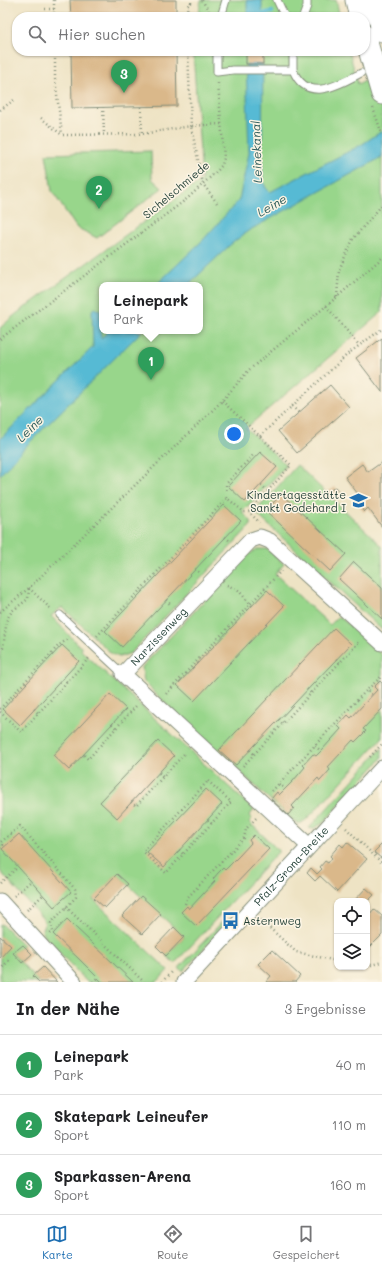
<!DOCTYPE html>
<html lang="de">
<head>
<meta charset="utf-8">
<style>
  :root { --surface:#fff; --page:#f6f6f6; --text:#202124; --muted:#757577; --line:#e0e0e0; --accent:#1f6fb2 }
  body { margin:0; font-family:Mali,sans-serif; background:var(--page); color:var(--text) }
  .controls { position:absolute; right:12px; bottom:12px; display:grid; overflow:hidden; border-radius:8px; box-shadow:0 1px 3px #0004 }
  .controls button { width:36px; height:36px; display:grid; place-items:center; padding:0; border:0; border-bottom:1px solid var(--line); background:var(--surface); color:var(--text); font:20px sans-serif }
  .you { position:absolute; left:234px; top:434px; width:14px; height:14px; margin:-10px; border:3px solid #fff; border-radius:50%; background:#1a73e8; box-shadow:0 0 0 6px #1a73e833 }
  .badge { display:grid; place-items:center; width:26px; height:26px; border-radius:50%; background:var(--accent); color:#fff; font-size:13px; font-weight:700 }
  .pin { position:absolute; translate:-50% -33px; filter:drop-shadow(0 1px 2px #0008) }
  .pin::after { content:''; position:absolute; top:21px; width:14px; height:12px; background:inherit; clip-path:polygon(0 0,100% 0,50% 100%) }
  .popup { position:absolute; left:99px; top:282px; width:104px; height:52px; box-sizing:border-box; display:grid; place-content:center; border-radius:8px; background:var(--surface); filter:drop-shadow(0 1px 3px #0005); font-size:13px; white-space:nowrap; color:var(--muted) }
  .popup b { font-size:15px; color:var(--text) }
  .popup::after { content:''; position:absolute; left:50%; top:100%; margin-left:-8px; border:8px solid transparent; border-top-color:var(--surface) }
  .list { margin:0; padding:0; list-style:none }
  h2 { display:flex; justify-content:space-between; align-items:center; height:52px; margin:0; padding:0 16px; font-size:17px }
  h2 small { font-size:13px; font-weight:400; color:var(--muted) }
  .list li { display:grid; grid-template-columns:26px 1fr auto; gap:12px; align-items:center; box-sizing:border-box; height:60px; padding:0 16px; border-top:1px solid var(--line) }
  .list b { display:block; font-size:15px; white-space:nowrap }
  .list p { margin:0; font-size:13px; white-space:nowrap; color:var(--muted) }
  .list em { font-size:13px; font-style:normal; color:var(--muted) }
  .icon { flex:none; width:22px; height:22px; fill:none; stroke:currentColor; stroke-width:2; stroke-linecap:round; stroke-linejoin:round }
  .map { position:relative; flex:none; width:382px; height:982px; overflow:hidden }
  .search { position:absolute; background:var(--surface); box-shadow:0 1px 3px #0004; left:12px; right:12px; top:12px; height:44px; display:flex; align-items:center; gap:10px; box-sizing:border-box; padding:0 14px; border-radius:16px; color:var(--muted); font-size:15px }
  .sheet { height:232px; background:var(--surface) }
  nav { display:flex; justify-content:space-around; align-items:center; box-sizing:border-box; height:56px; border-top:1px solid var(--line); background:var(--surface); font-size:11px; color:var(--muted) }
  nav a { display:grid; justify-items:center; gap:2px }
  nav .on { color:var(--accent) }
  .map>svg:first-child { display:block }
  .green { fill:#98d68b; stroke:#5c8a60; fill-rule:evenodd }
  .water { fill:#56bad4; stroke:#3a7c84 }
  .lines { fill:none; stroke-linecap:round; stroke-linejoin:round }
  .stream { stroke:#56bad4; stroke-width:4.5 }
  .building { fill:#dab88a }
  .lane-casing { stroke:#86907c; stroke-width:9 }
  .street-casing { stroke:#86907c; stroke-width:17 }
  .secondary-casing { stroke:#86907c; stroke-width:23 }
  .path { stroke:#86907c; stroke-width:2.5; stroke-dasharray:1 3; stroke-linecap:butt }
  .lane { stroke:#fff; stroke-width:7 }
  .street { stroke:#fff; stroke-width:15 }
  .secondary { stroke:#fff; stroke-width:21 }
  .labels { text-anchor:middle; stroke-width:3; stroke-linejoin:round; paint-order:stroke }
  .street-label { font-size:11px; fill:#1f3d34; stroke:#fcf5e5 }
  .poi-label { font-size:11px; fill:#1f3d34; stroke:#fcf5e5; text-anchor:end }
  .water-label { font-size:12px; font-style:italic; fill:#2d5c5c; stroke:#fcf5e5 }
</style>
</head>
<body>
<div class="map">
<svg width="382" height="982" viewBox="0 0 382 982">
  <rect width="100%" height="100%" fill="#fcf5e5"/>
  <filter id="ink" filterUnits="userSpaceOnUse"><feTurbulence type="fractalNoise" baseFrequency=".025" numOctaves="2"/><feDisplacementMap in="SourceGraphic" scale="8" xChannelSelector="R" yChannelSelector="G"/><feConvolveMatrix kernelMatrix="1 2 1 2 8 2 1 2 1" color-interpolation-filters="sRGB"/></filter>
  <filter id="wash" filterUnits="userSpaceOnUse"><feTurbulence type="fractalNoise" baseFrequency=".012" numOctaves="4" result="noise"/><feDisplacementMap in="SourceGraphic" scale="16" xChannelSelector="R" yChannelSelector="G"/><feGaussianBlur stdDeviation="0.9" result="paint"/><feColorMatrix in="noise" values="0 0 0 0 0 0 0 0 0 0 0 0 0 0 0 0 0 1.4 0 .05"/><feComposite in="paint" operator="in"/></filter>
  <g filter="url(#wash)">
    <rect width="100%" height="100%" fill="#eee3c4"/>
    <g class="green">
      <path d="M201 0H336L340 17H198Z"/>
      <path d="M193 51H349L358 84 382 70V312L246 428 284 463 285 467 242 512 251 521V525L131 653 119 657 112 654 62 607 51 616C62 627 71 638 82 648L81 650 87 656 254 810 249 816 252 819 249 822 279 851 175 963 166 956 184 937 117 874 94 899 98 904 168 970 157 982H87L45 937 42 930 45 922 42 918 0 871V328L16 314 202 180ZM102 285H200V331H102Z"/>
      <path d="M151 151 152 179 162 188 97 238 76 227 52 191 46 154Z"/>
      <path d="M297 465 382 546V630L260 517 256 511Z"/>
      <path d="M258 549H267L284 564 275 574 330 625 339 616 382 655V738L307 819 300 824 292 820 163 701 144 682 142 667 242 561 251 553Z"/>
      <path d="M382 748V758L323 823 313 829 309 828Z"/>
      <path d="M224 920 227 924 183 971 179 968Z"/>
      <path d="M0 924 3 925 23 945 13 954 39 982H0Z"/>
    </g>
    <g class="water">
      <rect x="247" y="0" width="15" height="17"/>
      <path d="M246 64H263L262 155 263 181 266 188 270 192 361 145 382 131V157L248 231 230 245 188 285H156L203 240 239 200 249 153Z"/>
      <path d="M94 308 100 310 101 338 109 331H142L28 444 0 475V439L93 347 92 310Z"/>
    </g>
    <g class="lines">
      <path class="stream" d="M257 15 272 12"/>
    </g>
    <g id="blocks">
      <g class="building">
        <path d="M70 0H176V17H71Z"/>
        <path d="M71 51H176L177 106 72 108Z"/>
        <rect x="246" y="51" width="17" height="13"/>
        <path d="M382 338V392L356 358Z"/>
        <path d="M330 385 349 407 297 453 278 431Z"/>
        <path d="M260 452 277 467 245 502 228 486Z"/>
        <path d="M382 462V527L368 508 364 512 356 502 361 498 345 477 362 464 368 472Z"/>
        <path d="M335 487 341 494 334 499 328 492Z"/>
        <path d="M281 494 346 554 330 571 266 511Z"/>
        <path d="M224 505 241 521 122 647 105 631Z"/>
        <path d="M354 562 382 588V619L339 579Z"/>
        <path d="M267 590 284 606 194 701 177 685Z"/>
        <path d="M334 628 351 644 236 765 219 750Z"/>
        <path d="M62 645 79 661 20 725 3 709Z"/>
        <path d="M380 681 382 683V709L363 729 366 731 355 742 353 740 328 767 330 770 320 781 318 778 292 806 294 808 288 815 271 799 277 792 279 795 293 781 305 767 303 765 313 754 316 756 321 751 341 729 338 726 348 715 351 718 377 690 374 687Z"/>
        <path d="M110 694 126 709 69 770 53 755Z"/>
        <path d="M158 741 174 756 117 818 100 802Z"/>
        <path d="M206 789 222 804 164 867 147 852Z"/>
        <path d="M19 834 71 892 54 907 2 849Z"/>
        <path d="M254 835 269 849 196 926 181 912 187 906 189 909 215 881 213 879 218 873 223 868 225 870 239 856 251 843 249 840Z"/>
        <path d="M347 842 367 859 337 892 320 876 315 881 307 873 311 868 317 874 322 869 320 867 325 861 328 863 332 858 330 856 340 844 343 847Z"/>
        <path d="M382 844V859L374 852Z"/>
        <path d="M117 874 128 884 105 908 94 898Z"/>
        <path d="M366 888 374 895 367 902V901H354Z"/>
        <path d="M141 896 161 914 142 934 122 916Z"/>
        <path d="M374 909 382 916V935L367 950V913L369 915Z"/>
        <path d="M67 919 73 925 133 982H102L81 961 53 934Z"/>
        <path d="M174 927 184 937 166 956 156 946Z"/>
        <path d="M0 936 11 946 0 958Z"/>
        <path d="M23 945 32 954 22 963 13 953Z"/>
        <path d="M272 950 300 976 295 982H266L271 976 258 964Z"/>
        <path d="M43 967 57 982H39L33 976Z"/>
      </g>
    </g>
  </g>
  <g filter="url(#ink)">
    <use href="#blocks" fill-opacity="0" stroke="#86907c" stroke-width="1"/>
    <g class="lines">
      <defs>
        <g id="lane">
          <path d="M277 0 285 17"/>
          <path d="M221 17 226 0"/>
          <path d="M303 17 307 6V0"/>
          <path d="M217 51V72L233 70H293C307 104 338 85 361 73"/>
          <path d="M293 70V51"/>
          <path d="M60 615 123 674"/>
        </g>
        <g id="street">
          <path id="s1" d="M309 846 123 674 251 540 260 537 270 541 382 643"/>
          <path d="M0 901 74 982"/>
          <path id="s2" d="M184 982 382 768"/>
        </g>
        <g id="secondary">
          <path d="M356 0 360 17"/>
          <path d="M375 0 382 31"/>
          <path d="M365 36 382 94"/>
        </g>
      </defs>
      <use href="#lane" class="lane-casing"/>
      <use href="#street" class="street-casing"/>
      <use href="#secondary" class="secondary-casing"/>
      <g class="path">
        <path d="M54 0V17"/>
        <path d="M202 0 211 15"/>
        <path d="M45 9H54"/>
        <path d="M188 17 187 6 191 3V0"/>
        <path d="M55 51V79L62 134"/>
        <path d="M103 107 104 134"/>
        <path d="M141 107 142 134"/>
        <path d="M373 108 382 134"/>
        <path d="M0 110 14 100"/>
        <path d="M41 118 62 135 142 134 191 126 188 51"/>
        <path d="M217 203 203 184 191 126 221 124"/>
        <path d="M337 297 339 270 353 239 382 205"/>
        <path d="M326 306 359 345"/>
        <path d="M0 339 188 198 218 170 222 165 224 158 218 83"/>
        <path d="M222 401 291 465 249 512 258 521 259 523"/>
        <path d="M292 406 299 413"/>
        <path d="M260 436 349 353 382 329"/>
        <path d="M261 485 268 491"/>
        <path d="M227 498 226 484 253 455"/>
        <path d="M225 537 230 541"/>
        <path d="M195 569 200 573"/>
        <path d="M227 585 238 590 252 606"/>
        <path d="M29 588 52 610"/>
        <path d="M166 600 170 604"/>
        <path d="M0 612 29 588 222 401 250 369 337 297 382 258"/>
        <path d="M97 636 227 498 244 512H249"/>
        <path d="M0 651 3 648 7 619 12 611 28 599 29 588"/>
        <path d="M336 659 340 663"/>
        <path d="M63 678 67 682"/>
        <path d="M307 689 311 693"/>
        <path d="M368 691 372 695"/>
        <path d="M166 694 281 571"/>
        <path d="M0 709 59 645 70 638"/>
        <path d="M34 709 38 713"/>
        <path d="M0 712 21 732 90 657"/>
        <path d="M279 719 283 724"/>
        <path d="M112 724 116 728"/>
        <path d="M315 746 321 751"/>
        <path d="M250 750 254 754"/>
        <path d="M84 755 88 759 136 706"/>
        <path d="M370 757 382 744"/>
        <path d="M243 766 359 642"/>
        <path d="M159 773 163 777"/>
        <path d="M208 781 231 802 166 873 143 851Z"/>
        <path d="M279 784 285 789"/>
        <path d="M272 791 363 694 382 676"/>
        <path d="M131 802 136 806 186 752"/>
        <path d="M208 820 212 824"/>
        <path d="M346 828 382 863"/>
        <path d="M0 848 3 845 1 842 20 826 75 889 76 897 51 923 53 932 50 934"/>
        <path d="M179 850 183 854"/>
        <path d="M0 883 18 867"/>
        <path d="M14 896 31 881"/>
        <path d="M185 904 188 897 244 838 246 829 257 817"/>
        <path d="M66 907 144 982"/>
        <path d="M27 910 43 895"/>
        <path d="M261 920 296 952 337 961"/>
        <path d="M367 966 382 962"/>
        <path d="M0 970 10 959"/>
        <path d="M93 982 98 977"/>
        <path d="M162 982 171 972"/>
      </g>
      <use href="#lane" class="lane"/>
      <use href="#street" class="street"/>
      <use href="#secondary" class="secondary"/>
    </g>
  </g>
  <defs>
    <symbol id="school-bare" viewBox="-9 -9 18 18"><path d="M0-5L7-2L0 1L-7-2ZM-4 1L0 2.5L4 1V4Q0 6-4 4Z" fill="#1f6fb2" stroke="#fcf5e5" stroke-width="2.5" paint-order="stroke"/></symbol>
    <symbol id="bus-bare" viewBox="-9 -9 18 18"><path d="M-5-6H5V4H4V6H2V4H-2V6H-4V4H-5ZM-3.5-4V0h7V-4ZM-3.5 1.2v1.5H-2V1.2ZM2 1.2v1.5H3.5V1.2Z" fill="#1f6fb2" stroke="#fcf5e5" stroke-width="2.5" paint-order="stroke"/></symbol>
  </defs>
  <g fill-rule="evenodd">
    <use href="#school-bare" x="346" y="488" width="25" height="25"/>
    <use href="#bus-bare" x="218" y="908" width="25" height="25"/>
  </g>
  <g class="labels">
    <g class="street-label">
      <text transform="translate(176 190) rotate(-40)" y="4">Sichelschmiede</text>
      <text dy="4" stroke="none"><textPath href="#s1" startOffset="305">Narzissenweg</textPath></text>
      <text dy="4" stroke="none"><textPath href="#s2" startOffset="158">Pfalz-Grona-Breite</textPath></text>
    </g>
    <g class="poi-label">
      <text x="346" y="499">Kindertagesstätte<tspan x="346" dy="13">Sankt Godehard I</tspan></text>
      <text x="243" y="925" text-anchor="start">Asternweg</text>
    </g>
    <g class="water-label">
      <text transform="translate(257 152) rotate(-92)" y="4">Leinekanal</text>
      <text transform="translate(272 206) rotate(-30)" y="4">Leine</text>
      <text transform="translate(30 429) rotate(-45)" y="4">Leine</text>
    </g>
  </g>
</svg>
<div class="controls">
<button><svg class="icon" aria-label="locate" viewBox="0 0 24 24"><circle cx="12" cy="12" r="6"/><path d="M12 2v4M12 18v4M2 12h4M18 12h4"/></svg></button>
<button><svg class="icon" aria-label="layers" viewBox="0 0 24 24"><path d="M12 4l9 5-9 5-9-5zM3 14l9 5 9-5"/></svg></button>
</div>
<div class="you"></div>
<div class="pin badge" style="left:151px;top:380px;background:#2e9e5b">1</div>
<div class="popup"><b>Leinepark</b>Park</div>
<div class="pin badge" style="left:99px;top:209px;background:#2e9e5b">2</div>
<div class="pin badge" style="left:124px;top:93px;background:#2e9e5b">3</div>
<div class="search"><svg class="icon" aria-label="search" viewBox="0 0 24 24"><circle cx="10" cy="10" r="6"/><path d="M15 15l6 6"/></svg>Hier suchen</div>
</div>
<section class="sheet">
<h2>In der Nähe<small>3 Ergebnisse</small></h2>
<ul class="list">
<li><span class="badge" style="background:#2e9e5b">1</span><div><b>Leinepark</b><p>Park</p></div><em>40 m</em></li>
<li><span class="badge" style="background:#2e9e5b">2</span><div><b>Skatepark Leineufer</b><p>Sport</p></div><em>110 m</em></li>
<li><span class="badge" style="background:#2e9e5b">3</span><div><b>Sparkassen-Arena</b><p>Sport</p></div><em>160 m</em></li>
</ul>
</section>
<nav>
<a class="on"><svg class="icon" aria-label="map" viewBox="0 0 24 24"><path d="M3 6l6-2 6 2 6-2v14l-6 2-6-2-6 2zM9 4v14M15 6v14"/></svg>Karte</a>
<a><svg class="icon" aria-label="directions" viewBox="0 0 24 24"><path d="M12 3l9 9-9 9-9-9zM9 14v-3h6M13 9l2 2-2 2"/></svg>Route</a>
<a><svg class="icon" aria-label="saved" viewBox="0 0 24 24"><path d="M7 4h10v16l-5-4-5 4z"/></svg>Gespeichert</a>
</nav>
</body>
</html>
